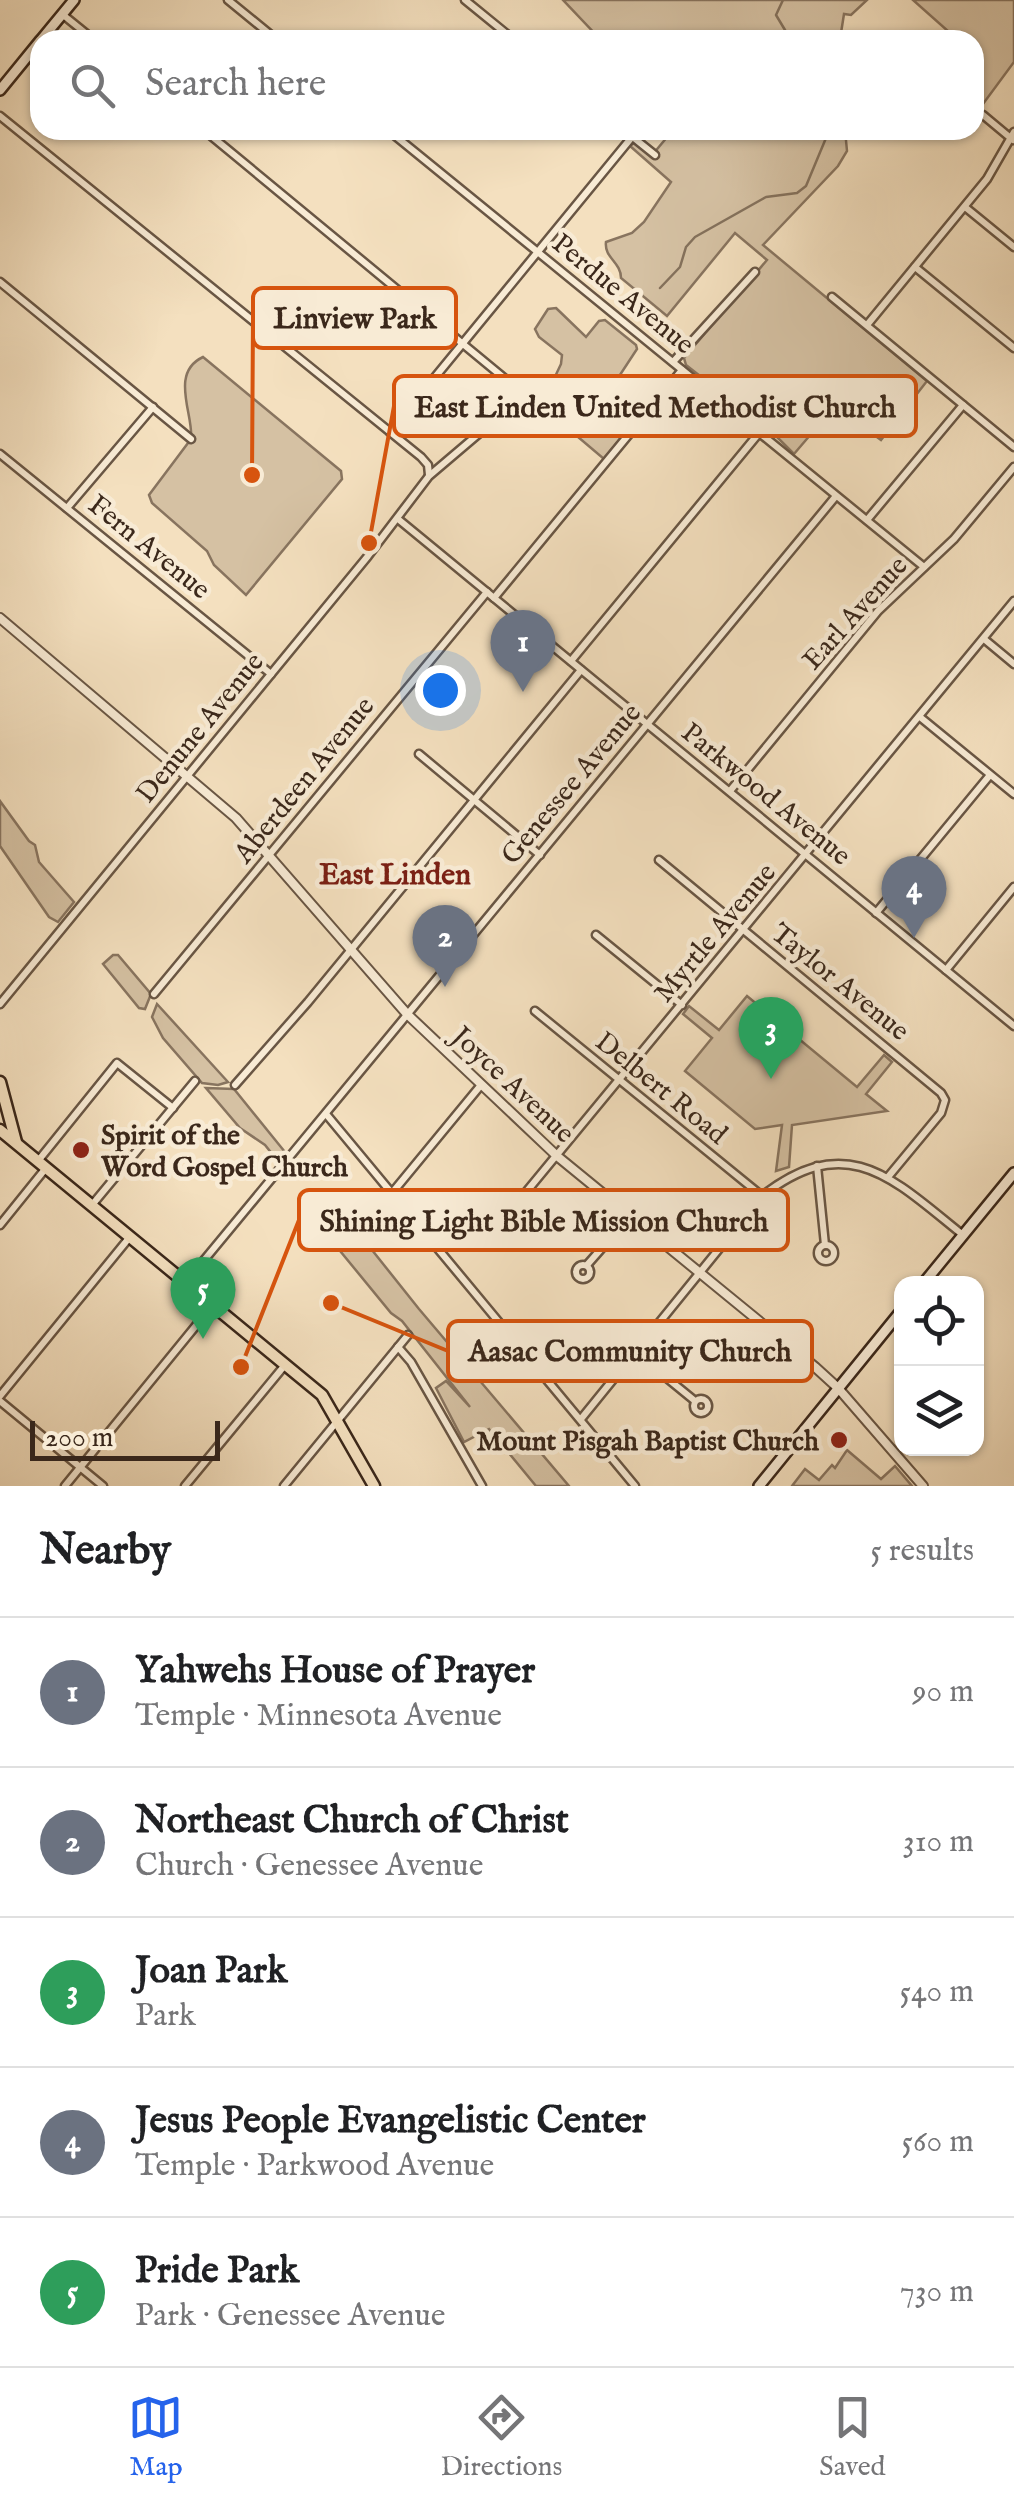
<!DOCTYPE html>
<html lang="en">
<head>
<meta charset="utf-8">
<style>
  :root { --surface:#fff; --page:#f6f6f6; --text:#202124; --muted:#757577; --line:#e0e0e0; --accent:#2563eb }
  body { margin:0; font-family:"IM FELL English",serif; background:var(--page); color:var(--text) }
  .controls { position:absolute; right:30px; bottom:30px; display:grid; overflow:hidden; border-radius:20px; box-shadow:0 2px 8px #0004 }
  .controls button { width:90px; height:90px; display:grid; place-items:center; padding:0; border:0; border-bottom:2px solid var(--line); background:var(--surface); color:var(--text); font:50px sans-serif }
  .scale { position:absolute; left:30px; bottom:25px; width:190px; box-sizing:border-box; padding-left:10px; border:5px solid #3b281b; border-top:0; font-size:28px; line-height:35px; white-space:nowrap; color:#3b281b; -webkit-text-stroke:8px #f8ebd5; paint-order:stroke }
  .you { position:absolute; left:440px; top:690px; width:35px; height:35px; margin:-25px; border:8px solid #fff; border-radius:50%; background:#1a73e8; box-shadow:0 0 0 15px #1a73e833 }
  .badge { display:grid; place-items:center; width:65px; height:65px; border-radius:50%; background:var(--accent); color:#fff; font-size:32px; font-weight:700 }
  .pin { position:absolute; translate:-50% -82px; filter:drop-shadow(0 2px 5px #0008) }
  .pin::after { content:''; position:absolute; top:52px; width:35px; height:30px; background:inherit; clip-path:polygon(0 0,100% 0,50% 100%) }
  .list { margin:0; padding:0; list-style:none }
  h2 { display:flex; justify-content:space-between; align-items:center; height:130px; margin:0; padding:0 40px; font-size:42px }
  h2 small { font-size:32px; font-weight:400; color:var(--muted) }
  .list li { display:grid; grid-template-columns:65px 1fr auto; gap:30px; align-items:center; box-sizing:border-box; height:150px; padding:0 40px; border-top:2px solid var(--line) }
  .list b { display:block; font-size:38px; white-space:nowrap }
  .list p { margin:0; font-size:32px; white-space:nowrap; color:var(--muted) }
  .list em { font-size:32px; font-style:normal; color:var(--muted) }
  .icon { flex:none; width:55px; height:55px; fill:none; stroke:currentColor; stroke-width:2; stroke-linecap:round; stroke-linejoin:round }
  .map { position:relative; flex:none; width:1014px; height:1486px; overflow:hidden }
  .search { position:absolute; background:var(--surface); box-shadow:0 2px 8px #0004; left:30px; right:30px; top:30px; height:110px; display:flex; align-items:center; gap:25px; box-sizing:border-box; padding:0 35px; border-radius:30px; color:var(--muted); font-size:38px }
  .sheet { height:880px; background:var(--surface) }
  nav { display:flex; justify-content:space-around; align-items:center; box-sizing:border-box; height:140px; border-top:2px solid var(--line); background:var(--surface); font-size:28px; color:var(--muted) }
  nav a { display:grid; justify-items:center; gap:5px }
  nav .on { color:var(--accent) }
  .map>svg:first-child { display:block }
  .green { fill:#d5c1a3; stroke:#88745f; stroke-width:2.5 }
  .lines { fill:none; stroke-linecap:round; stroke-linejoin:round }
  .stream { stroke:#84715c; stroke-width:2.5 }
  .minor-casing { stroke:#695644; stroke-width:11 }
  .tertiary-casing { stroke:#695644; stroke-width:12 }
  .secondary-casing { stroke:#3b281b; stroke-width:14 }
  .primary-casing { stroke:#3b281b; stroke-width:15 }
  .minor { stroke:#f8ebd5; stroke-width:6 }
  .tertiary { stroke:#f8ebd5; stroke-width:8 }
  .secondary { stroke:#f8ebd5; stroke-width:9 }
  .primary { stroke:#f4e0bf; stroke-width:10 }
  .poi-dot { fill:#8f2418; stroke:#f8ebd5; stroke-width:4 }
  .labels { text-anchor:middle; stroke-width:9; stroke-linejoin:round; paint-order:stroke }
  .street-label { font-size:28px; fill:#3b281b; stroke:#f8ebd5 }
  .poi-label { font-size:28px; font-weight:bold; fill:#3b281b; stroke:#f8ebd5; text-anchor:start }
  .neighbourhood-label { font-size:30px; font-weight:bold; fill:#7a1f14; stroke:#f8ebd5 }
  .leader { fill:none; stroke:#d7540e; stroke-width:4 }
  .callout-dot { fill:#d7540e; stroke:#f8ebd5; stroke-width:4 }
  .callout { fill:#f8ebd5; stroke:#d7540e; stroke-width:4 }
  .callout-label { font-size:30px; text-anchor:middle; font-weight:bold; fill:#3b281b }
</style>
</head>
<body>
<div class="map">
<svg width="1014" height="1486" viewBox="0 0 1014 1486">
  <rect width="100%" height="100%" fill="#f4e0bf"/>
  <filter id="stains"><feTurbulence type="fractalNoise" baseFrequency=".002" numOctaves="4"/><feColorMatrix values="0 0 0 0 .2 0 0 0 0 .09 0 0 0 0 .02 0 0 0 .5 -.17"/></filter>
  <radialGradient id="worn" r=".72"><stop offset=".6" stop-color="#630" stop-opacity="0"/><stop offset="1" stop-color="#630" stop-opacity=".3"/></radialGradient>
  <g class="green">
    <path d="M563 0H867L851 15 844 14 841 33 836 40H601Z"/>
    <path d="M913 0H1014V62L983 104 977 96 981 64 974 55V40H958Z"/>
    <path d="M673 130H845L847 151 838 166 763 245 927 381 881 440 835 406 794 454 773 433 686 365 684 358 767 260 735 233 667 316 621 278C621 262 604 258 606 242L632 233 644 222 671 182 630 146 636 141 653 154Z"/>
    <path d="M556 308 586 337 599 321 605 320 636 345 637 349 614 384 644 409 604 459 545 409 543 402 561 364 562 355 539 337 535 329 548 309Z"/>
    <path d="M203 357 341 471 342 479 246 595 214 565 207 551 152 503 149 495 191 439C194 415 169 373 203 357Z"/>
    <path d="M0 801 29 841 35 845 39 862 74 902 58 922 49 917 0 846Z"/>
    <path d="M113 955H118L151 994 145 1009 139 1008 103 964Z"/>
    <path d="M747 996 857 1087 884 1055 892 1062 866 1094 887 1111 792 1125 789 1167 776 1171 782 1125 755 1129 685 1071 712 1038 683 1014 689 1006 719 1030Z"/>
    <path d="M157 1004 228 1082 218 1085 202 1083 163 1038 152 1017Z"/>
    <path d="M206 1088 234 1089 285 1152 284 1158 277 1160 265 1145 240 1128Z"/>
    <path d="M325 1191 419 1309 569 1486H536L489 1429 464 1442 436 1388 446 1381 470 1407 402 1321 391 1313 304 1207Z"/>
    <path d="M847 1450 881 1479 895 1466 912 1486H792L805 1469 819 1480 832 1465 835 1468Z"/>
  </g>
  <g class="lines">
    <g class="stream">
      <path d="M783 0 776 15 791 40"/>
      <path d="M660 288 680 267 686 247 695 237 766 197 797 193 806 186 826 138 822 130"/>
    </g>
    <defs>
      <g id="minor">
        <path d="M228 0 277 40"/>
        <path d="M465 0 514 40"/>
        <path d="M62 14 94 40"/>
        <path d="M983 115 1013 140"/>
        <path d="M0 116 421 457 428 465 429 475"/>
        <path d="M388 130 924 567"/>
        <path d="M624 130 655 155"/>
        <path d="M965 207 1014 247"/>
        <path d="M915 267 1014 348"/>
        <path d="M0 282 191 439"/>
        <path d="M832 297 1014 447"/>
        <path d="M867 325 987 179 1014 132"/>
        <path d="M673 362 755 272"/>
        <path d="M390 432 632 137"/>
        <path d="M0 454 271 674"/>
        <path d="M67 508 153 407"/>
        <path d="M398 519 1014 1026"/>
        <path d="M867 520 963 405"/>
        <path d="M494 598 682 370"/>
        <path d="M984 639 1014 664"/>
        <path d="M571 661 759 433"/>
        <path d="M920 717 1014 794"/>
        <path d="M419 754 540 855"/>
        <path d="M730 791 878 611 954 539 1014 467"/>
        <path d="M659 860 941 1093 945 1100 941 1113 888 1177"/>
        <path d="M876 913 990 775"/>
        <path d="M596 935 682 1005"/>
        <path d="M946 970 1014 887"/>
        <path d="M154 994 487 592"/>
        <path d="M0 1004 368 556 429 476 489 425 517 392 515 387 204 130"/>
        <path d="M535 1011 762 1196"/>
        <path d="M235 1085 308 1002 581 670"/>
        <path d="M326 1114 635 1486"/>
        <path d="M38 1161 117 1063 173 1108"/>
        <path d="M817 1166 825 1245"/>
        <path d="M392 1193 481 1085"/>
        <circle cx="518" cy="1202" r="7"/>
        <path d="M522 1197 1014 601"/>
        <path d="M92 1205 195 1081"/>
        <path d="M0 1225 46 1168"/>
        <circle cx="826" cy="1253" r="8"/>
        <circle cx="583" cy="1272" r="7"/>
        <path d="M587 1265 630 1216"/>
        <path d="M186 1282 836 496"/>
        <path d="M398 1347 411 1362 482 1486"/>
        <path d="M635 1352 695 1401"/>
        <path d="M0 1396 129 1238"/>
        <circle cx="701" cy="1406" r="7"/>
        <path d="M0 1401 103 1486"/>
        <path d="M581 1419 762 1196C848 1129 893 1179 963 1235"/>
        <path d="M65 1486 212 1306"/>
        <path d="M185 1486 285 1365"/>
        <path d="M284 1486 408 1335"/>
      </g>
      <path id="tertiary" d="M0 618 236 818 407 1014 557 1156 815 1367 838 1388 923 1486"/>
      <g id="secondary">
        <path d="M41 40 74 0"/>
        <path d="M0 90 40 41"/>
        <path d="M923 1284 1014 1173"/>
        <path d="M759 1486 902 1310"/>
      </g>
      <g id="primary">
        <path d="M0 1082 16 1142"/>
        <path d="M0 1130 322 1395 374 1486"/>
      </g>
    </defs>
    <use href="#minor" class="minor-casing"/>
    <use href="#tertiary" class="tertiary-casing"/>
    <use href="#secondary" class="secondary-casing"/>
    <use href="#primary" class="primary-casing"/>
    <use href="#minor" class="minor"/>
    <use href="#tertiary" class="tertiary"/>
    <use href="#secondary" class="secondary"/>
    <use href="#primary" class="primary"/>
  </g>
  <g class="poi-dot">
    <circle cx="81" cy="1150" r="10"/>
    <circle cx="839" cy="1440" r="10"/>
  </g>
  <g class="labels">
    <g class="street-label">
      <text transform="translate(624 293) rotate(39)" y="10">Perdue Avenue</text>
      <text transform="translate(150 546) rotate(39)" y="10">Fern Avenue</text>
      <text transform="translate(854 612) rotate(-48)" y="10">Earl Avenue</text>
      <text transform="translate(199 727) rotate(-51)" y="10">Denune Avenue</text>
      <text transform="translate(303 779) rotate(-51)" y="10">Aberdeen Avenue</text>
      <text transform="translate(570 783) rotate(-50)" y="10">Genessee Avenue</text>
      <text transform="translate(767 793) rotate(39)" y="10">Parkwood Avenue</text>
      <text transform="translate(714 932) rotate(-50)" y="10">Myrtle Avenue</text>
      <text transform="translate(841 981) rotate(39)" y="10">Taylor Avenue</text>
      <text transform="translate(514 1084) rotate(43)" y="10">Joyce Avenue</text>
      <text transform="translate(662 1087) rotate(39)" y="10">Delbert Road</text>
    </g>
    <g class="poi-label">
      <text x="101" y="1144">Spirit of the<tspan x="101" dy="32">Word Gospel Church</tspan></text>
      <text x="819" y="1450" text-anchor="end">Mount Pisgah Baptist Church</text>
    </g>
    <g class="neighbourhood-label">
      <text x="395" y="884">East Linden</text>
    </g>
  </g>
  <path class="leader" d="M252 475L253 318M369 543L394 406M241 1367L299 1220M331 1303L448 1351"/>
  <g class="callout-dot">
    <circle cx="252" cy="475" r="10"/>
    <circle cx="369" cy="543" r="10"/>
    <circle cx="241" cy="1367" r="10"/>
    <circle cx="331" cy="1303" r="10"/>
  </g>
  <g class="callout">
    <rect x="253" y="288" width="203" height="60" rx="10"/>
    <rect x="394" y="376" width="522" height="60" rx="10"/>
    <rect x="299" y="1190" width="489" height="60" rx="10"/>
    <rect x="448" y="1321" width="364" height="60" rx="10"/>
  </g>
  <g class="callout-label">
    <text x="355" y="328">Linview Park</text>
    <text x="655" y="417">East Linden United Methodist Church</text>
    <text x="544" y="1231">Shining Light Bible Mission Church</text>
    <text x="630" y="1361">Aasac Community Church</text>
  </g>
  <rect width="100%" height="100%" filter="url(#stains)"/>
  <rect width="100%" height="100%" fill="url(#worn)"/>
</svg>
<div class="controls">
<button><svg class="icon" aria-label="locate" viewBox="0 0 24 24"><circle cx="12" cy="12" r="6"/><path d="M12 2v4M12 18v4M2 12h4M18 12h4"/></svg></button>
<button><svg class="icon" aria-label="layers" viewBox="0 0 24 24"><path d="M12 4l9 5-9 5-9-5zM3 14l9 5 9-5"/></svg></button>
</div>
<div class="scale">200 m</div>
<div class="you"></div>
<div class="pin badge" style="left:523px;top:692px;background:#6b7280">1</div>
<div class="pin badge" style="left:445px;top:987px;background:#6b7280">2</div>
<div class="pin badge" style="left:771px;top:1079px;background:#2e9e5b">3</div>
<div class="pin badge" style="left:914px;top:938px;background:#6b7280">4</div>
<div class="pin badge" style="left:203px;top:1339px;background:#2e9e5b">5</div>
<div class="search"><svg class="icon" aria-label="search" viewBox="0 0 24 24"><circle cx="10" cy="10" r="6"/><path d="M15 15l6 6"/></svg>Search here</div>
</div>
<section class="sheet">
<h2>Nearby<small>5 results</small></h2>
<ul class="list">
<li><span class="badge" style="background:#6b7280">1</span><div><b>Yahwehs House of Prayer</b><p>Temple · Minnesota Avenue</p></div><em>90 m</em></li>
<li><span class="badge" style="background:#6b7280">2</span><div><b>Northeast Church of Christ</b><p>Church · Genessee Avenue</p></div><em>310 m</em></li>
<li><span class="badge" style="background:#2e9e5b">3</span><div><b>Joan Park</b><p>Park</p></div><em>540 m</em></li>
<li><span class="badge" style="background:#6b7280">4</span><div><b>Jesus People Evangelistic Center</b><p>Temple · Parkwood Avenue</p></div><em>560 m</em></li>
<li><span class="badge" style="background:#2e9e5b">5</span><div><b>Pride Park</b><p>Park · Genessee Avenue</p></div><em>730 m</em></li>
</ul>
</section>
<nav>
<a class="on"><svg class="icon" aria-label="map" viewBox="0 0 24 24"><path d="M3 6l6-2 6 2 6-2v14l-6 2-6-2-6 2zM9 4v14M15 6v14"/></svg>Map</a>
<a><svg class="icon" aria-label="directions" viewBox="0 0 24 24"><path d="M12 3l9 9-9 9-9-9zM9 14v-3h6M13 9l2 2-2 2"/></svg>Directions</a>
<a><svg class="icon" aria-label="saved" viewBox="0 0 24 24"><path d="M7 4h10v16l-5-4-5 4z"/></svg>Saved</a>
</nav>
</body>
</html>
